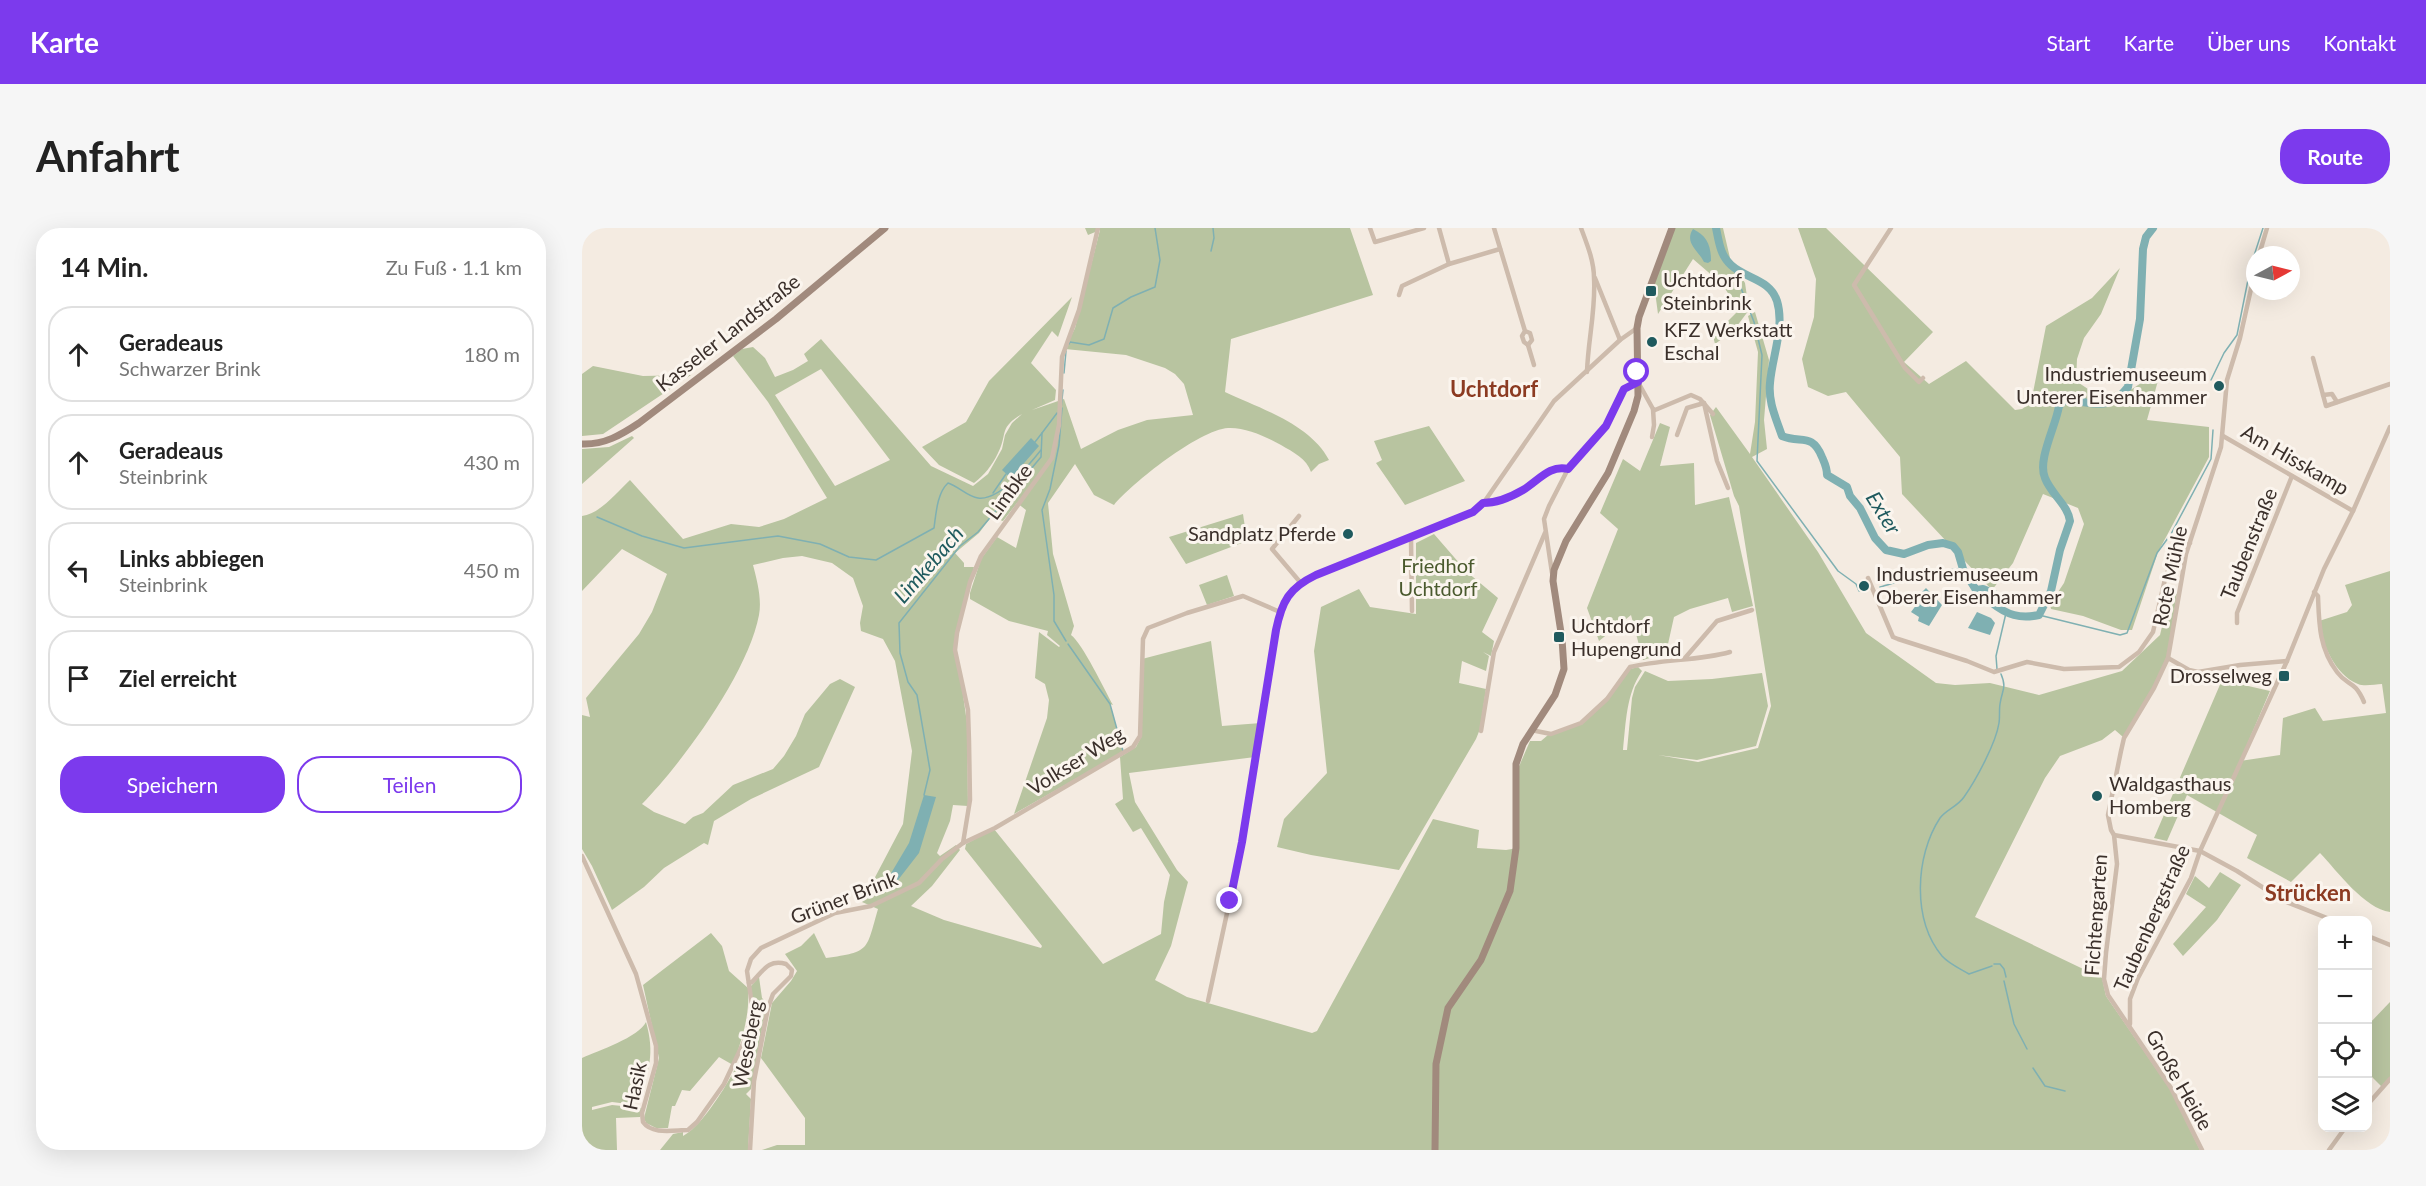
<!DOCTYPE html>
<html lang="de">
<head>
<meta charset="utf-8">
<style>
  :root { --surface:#fff; --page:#f6f6f6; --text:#222; --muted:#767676; --line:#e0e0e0; --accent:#7c3aed }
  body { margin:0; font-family:Lato,sans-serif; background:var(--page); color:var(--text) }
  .controls { position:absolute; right:18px; bottom:18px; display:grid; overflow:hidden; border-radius:12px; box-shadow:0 6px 24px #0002 }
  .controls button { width:54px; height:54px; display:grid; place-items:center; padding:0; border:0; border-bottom:2px solid var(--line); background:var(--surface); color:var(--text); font:30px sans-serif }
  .compass { position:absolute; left:1664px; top:18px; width:54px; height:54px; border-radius:50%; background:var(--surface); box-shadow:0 6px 24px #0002; rotate:83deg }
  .stop { position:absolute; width:18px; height:18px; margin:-14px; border:4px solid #7c3aed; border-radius:50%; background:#fff }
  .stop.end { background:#7c3aed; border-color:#fff; box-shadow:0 2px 6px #0008 }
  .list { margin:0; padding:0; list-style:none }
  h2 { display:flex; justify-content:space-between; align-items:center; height:78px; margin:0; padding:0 24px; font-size:26px }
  h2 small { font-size:20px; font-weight:400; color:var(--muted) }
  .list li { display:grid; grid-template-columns:39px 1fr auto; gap:18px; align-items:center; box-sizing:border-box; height:96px; margin:0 12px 12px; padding:0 12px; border:2px solid var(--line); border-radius:24px }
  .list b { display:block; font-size:22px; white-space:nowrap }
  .list p { margin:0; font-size:20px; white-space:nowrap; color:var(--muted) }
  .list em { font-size:20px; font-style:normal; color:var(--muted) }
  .actions { display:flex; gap:12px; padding:18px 24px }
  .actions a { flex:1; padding:14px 0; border:2px solid var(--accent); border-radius:24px; text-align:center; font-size:21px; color:var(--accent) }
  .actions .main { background:var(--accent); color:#fff }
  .icon { flex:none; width:33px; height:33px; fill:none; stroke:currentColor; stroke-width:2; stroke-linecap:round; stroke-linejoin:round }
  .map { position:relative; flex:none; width:1808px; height:922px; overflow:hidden; border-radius:24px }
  header { display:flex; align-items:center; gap:36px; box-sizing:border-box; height:84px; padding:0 30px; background:var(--accent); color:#fff }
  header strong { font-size:28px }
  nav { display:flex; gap:33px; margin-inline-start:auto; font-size:21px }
  .intro { display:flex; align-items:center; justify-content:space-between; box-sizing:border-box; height:144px; padding:0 36px }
  h1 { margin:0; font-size:42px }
  .button { padding:15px 27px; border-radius:24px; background:var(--accent); color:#fff; font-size:21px; font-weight:700 }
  main { display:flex; gap:36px; padding:0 36px }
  aside { flex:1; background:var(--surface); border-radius:24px; box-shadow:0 6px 24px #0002 }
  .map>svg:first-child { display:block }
  .green { fill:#b8c4a0; fill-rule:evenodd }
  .water { fill:#7fb0b2 }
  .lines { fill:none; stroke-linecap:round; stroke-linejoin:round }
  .stream { stroke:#7fb0b2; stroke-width:1.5 }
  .river { stroke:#7fb0b2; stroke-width:8 }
  .street { stroke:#cdbbac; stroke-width:4.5 }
  .secondary { stroke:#a18a7d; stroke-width:7 }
  .route { stroke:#7c3aed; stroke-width:8 }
  .poi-dot { fill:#1f5a5e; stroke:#fbf5ee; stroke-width:2 }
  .labels { text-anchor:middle; stroke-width:6; stroke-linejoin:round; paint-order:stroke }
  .poi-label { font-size:20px; fill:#3b302b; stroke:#fbf5ee; text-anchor:start }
  .street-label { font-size:20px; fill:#3b302b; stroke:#fbf5ee }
  .park-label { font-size:20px; fill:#4a5a2e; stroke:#fbf5ee }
  .water-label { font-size:21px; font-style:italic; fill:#1f5a5e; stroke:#fbf5ee }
  .quarter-label { font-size:22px; font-weight:bold; fill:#8c3b22; stroke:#fbf5ee }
</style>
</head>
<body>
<header>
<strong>Karte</strong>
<nav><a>Start</a><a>Karte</a><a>Über uns</a><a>Kontakt</a></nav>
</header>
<div class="intro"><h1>Anfahrt</h1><a class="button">Route</a></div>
<main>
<aside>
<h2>14 Min.<small>Zu Fuß · 1.1 km</small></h2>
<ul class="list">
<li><svg class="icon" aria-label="ahead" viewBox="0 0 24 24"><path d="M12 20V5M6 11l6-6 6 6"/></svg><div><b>Geradeaus</b><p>Schwarzer Brink</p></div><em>180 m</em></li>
<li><svg class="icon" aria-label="ahead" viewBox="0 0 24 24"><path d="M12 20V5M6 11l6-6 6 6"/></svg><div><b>Geradeaus</b><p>Steinbrink</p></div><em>430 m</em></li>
<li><svg class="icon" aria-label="left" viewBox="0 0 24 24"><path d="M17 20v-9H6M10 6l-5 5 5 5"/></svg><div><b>Links abbiegen</b><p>Steinbrink</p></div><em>450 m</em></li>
<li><svg class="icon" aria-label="arrive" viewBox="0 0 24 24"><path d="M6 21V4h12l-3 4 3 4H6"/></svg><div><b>Ziel erreicht</b></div></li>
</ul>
<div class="actions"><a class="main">Speichern</a><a>Teilen</a></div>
</aside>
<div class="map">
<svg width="1808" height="922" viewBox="0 0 1808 922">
  <rect width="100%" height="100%" fill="#f4ebe1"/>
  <g class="green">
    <path d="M503 0H768L791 67 649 111 643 164C677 180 728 196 747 232L737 236 729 244C725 231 711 224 699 217 685 209 663 199 646 200 617 202 550 255 532 277L512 267 493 236 466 275 471 326 492 398 489 407C501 416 522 461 531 477L528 476 541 524 432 586 465 490 467 472 463 456 453 450 457 404 477 419 478 418 465 407 466 403 427 393 388 371V365L399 331 415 309 434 320 444 282 435 275 421 293 409 289 397 305 373 325 382 335V339H392L373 410 385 495 386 578 371 577 368 593 355 625 358 628 374 617 378 622 350 658 329 678 362 692 459 720 460 718 383 621 384 616 412 601 521 736 579 706 582 674 588 647 559 600 551 604 533 576 541 571 538 529 554 519 558 511 560 431 629 413 640 498 679 495 673 529 547 545 553 574 595 642 606 654 589 718 573 752 605 769 730 805 735 803 851 591 897 602 895 620 924 622 936 620 935 543 948 513H959L966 507 1006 491 1048 441 1056 439 1060 443C1044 466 1044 495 1041 522H1045L1050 470 1053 459 1063 443 1086 453 1130 451 1180 445 1186 478 1174 518 1115 532 1076 527 1116 534 1176 520 1189 478 1157 278 1152 268 1128 187 1134 179 1168 226 1173 194 1176 124 1166 88 1173 84 1187 132 1182 192 1185 221 1170 229 1236 324 1284 405 1354 455 1373 457 1408 455 1457 467 1540 443 1578 407 1589 361 1595 366 1585 430 1574 454 1541 509 1533 502 1520 512 1478 528 1463 550 1393 689 1520 750 1524 768 1588 861 1618 922H180L195 917H223V890L179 830 190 775 209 753 215 743 203 726 219 718 232 705 244 730C289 724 284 722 296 681L280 674 321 596 330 523 313 433 301 411 279 403 278 395 281 378 271 350 250 335 220 328 201 330 171 337C175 352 180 371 177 387 166 445 101 534 60 576L72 584 103 596 111 589 121 585 151 557 191 541 202 528 214 508 223 486 248 456 258 451 273 459 237 539 169 571 132 593 126 617 122 615 82 640 62 659 30 682 10 638 0 621V487L8 489 4 470 57 406 70 384 85 346 40 321 0 363V288C18 286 35 264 48 252L101 311 149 296 177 299 202 291 245 270 186 174 151 128 160 121 171 119 183 130 193 149 211 142 226 133 222 126 239 111 349 238 391 258 406 246 420 221 423 207 430 195 440 186C416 200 426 206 416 225 410 238 402 247 392 255L357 237 340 219 384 194 407 153 490 69 476 109 470 103 449 135 474 162 473 172 450 182 482 171 499 221 536 202 565 192 611 187 602 156 593 146 583 140 544 127 483 121 493 100 518 2 506 7ZM239 141 308 232 253 258 193 167Z"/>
    <path d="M1093 0H1141L1148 30 1163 55 1167 82 1152 102 1133 116 1131 108 1157 82 1140 56 1111 31 1076 86 1072 56Z"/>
    <path d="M1216 0H1244L1351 104 1322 134 1347 156 1384 133 1433 182 1440 181 1449 175 1464 98 1510 70 1538 40 1519 86 1502 110 1495 131 1494 153 1515 167 1550 161 1579 142 1565 192 1627 199V229L1576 324 1550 402H1539L1501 388 1469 381 1468 376 1482 355 1502 296 1496 280 1461 266 1431 335 1410 362 1320 266 1318 229 1264 164 1246 168 1226 159 1220 131 1232 89 1234 51Z"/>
    <path d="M11 138 61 148 109 147 21 206 0 208V146Z"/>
    <path d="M1078 195 1088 199 1078 238 1112 235 1113 277 1147 269 1171 378 1150 384 1146 370 1108 381 1092 389 1084 425 1061 432 1049 387 1017 413 1005 380 1036 301 1018 285 1041 231 1058 243Z"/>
    <path d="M847 198 883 253 823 277 794 235 800 232 792 213Z"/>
    <path d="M50 208 52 210 0 256V221L27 219Z"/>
    <path d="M661 286 665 313 604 336 587 309Z"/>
    <path d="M852 306 885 344 916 370 900 404 912 413 909 428 901 424 907 428 904 443 880 433 877 455 904 461 898 501 894 511 817 642 729 627 695 619 702 591 745 545 732 423 739 379 777 361 788 379 834 386V315Z"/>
    <path d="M1808 343V684C1783 681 1755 643 1738 625L1709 654 1665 630 1675 607 1605 567 1585 613 1572 610 1640 452 1688 463 1658 533 1698 527 1701 490 1733 480 1741 493 1804 485 1800 456C1793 456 1783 459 1776 456 1753 447 1740 416 1737 393L1765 384 1770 377 1763 357Z"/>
    <path d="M645 347 652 368 625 377 617 357Z"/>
    <path d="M1638 644 1659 657 1635 692 1601 728 1591 716 1624 679 1604 666 1613 648 1627 660Z"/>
    <path d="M129 705 140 718 147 743 166 760C168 788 160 811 151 837L137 829 108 863 100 862 93 878H90L86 900H74L64 895 62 890 77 830 61 757Z"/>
    <path d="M177 749 180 770 185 775 169 861 164 866 169 871 166 922H78L91 906 101 904V908C124 897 163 830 168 804 171 790 169 772 169 758Z"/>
    <path d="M1808 774V849L1800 859 1786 845V797Z"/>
    <path d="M64 794C73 826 67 842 57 872L46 876 30 874 10 879V882L30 877 60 880 58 889 34 890 35 922H0V830C16 823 57 809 64 794Z"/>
  </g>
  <g class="water">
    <path d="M1111 1C1125 8 1129 17 1129 33L1126 35 1122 34C1116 22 1102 15 1111 1Z"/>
    <path d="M449 210 457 218 429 250 420 242Z"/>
    <path d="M1344 360 1360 377 1347 398 1336 393 1337 389 1329 384 1338 372V366Z"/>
    <path d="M1395 384 1409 390 1413 395 1408 407 1386 400Z"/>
    <path d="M342 567 354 569 337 625 309 661 308 647 327 615Z"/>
  </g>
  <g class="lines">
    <g class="stream">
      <path d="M629 23 632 10 631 0"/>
      <path d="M1151 39 1172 94 1180 127 1175 233 1256 343 1274 356 1277 363 1287 361"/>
      <path d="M487 116 488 114 507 117 522 111 531 80 549 69 573 59 578 32 573 0"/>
      <path d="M482 145 484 123"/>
      <path d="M1629 152 1642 125 1655 107 1669 37 1681 0"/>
      <path d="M480 180 477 217 468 261 460 282 472 367V393L484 413"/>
      <path d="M479 181 481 162"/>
      <path d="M453 214 460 205"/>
      <path d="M411 265 424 246"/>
      <path d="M15 289 60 308 102 320 196 308 238 316 267 329 294 332 352 300C354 286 355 265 366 255 376 258 386 269 396 270 417 273 447 237 459 222"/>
      <path d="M1298 359C1325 351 1353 341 1381 341"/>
      <path d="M1457 387 1538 407 1545 405 1575 325 1589 306 1629 231 1631 202"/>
      <path d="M486 416 528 476 541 523"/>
      <path d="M1415 441 1414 428 1424 385"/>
      <path d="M342 567 348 542 335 467 326 454 318 425 317 395 378 318 396 304 459 229 460 205 475 185"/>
      <path d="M1412 736H1418L1422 741 1424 749"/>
      <path d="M1410 738 1387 746C1379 741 1367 736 1360 728 1330 692 1333 628 1358 590 1364 582 1376 578 1382 569 1394 552 1414 515 1417 495 1418 489 1417 482 1418 476 1420 462 1425 460 1419 446"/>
      <path d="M1422 753 1432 796 1445 821"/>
      <path d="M1451 840 1463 858 1483 863"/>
    </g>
    <path class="river" d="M1134 0C1137 14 1138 27 1149 37 1164 51 1188 51 1195 73 1203 99 1190 129 1188 155 1186 174 1194 190 1200 208 1219 216 1230 204 1240 229 1243 236 1245 239 1245 247L1265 259 1268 268 1278 280 1293 310 1304 322 1322 326 1346 317 1361 315 1371 318 1376 324 1381 341 1394 362 1401 361 1411 365 1410 375C1425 387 1438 391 1457 387L1469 363 1478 322 1488 293C1486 277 1469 266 1463 250 1455 232 1474 198 1477 178L1483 172C1511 173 1525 186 1546 159L1558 91 1561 21 1564 9 1571 0"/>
    <g class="street">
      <path d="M788 0 793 14 842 0"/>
      <path d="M857 0 867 36"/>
      <path d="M912 0 943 103 940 108 942 114 946 117 950 112 948 105 943 103"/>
      <path d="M999 0C1005 16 1012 33 1012 50 1014 81 1006 112 1005 144"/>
      <path d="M1309 0 1272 57 1323 140 1337 154 1341 150"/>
      <path d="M1677 27 1685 0"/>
      <path d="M1013 50 1038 112"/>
      <path d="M817 67 820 58 867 36 918 21"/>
      <path d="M946 117 952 137"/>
      <path d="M1731 130 1744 178 1808 156"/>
      <path d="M1741 167 1750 166 1755 174"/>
      <path d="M1122 175 1135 233 1146 260"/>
      <path d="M1095 207 1105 180 1122 175"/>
      <path d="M1641 208 1771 283"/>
      <path d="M1070 209 1072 197 1071 181"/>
      <path d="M901 275C915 275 929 269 941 262 955 254 968 236 986 241"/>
      <path d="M717 288 690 321 718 354"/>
      <path d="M829 310 830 383"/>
      <path d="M970 345 962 291 967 278 986 241 1024 198 1042 161 1056 154 1071 181 1073 182 1109 167 1118 171 1131 186"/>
      <path d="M1286 350 1311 409 1316 411 1385 433 1412 444 1445 434 1482 441 1537 439 1557 424 1571 404 1583 351 1589 334 1602 318 1608 315"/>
      <path d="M1732 364 1736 368C1737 395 1737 420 1755 444 1766 459 1772 451 1782 474"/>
      <path d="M1655 395V385L1710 248"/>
      <path d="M1103 430 1135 393 1170 382"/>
      <path d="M1586 430 1607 442 1616 444 1658 437 1705 433"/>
      <path d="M949 502 969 506 999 495 1025 471 1048 439C1081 431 1116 433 1148 424"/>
      <path d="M899 503 912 424 963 305"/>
      <path d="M1532 607 1618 623 1655 643 1702 673 1750 692"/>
      <path d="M381 615 388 572 387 513 386 482 373 422 375 405 388 354 399 328 470 230 477 197 480 129 497 82 516 0"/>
      <path d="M0 628 54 746 74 818V835L60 885 61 894C70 907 92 902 106 902L115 894 142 856 166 805 170 777 165 743 169 731 179 720 253 685 289 678 337 655 360 631 381 615 413 600 551 519 558 508 561 411 566 400 605 385 661 368 698 384"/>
      <path d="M1786 708 1808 717"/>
      <path d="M167 755 170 754C181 743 186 731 204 736L210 742 209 748 191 766 186 780 172 853 168 922"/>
      <path d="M626 773 661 611 694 402 698 384 706 367 718 354 898 280 972 173 1038 112 1055 100"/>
      <path d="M1548 796V771L1556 750 1609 650 1618 623 1705 433 1742 341 1771 283 1808 199"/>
      <path d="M1786 876 1808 851"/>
      <path d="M1620 922 1589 860 1526 767 1522 751 1524 725 1535 636 1532 607 1529 602 1526 587 1539 523 1542 510 1572 460 1586 430 1604 326 1639 219 1645 152 1658 110 1673 43"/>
      <path d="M1747 922 1763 900"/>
    </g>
    <g class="secondary">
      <path d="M0 216C22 217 39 207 57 195L194 91 303 0"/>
      <path d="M853 922 854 836 866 780 899 732 928 663 934 620V536L941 516 973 467 982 441 980 411 971 353 972 342 984 313 1026 245 1052 183 1056 168 1055 100 1057 89 1090 0"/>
    </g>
  </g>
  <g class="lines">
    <path class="route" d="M648 673 660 614 694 402C700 373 707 360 734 347L891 284 901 275C915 275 929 269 941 262 955 254 968 236 986 241L1024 198 1042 161 1056 154 1055 144"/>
  </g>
  <g class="poi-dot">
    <rect x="1063" y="57" width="12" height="12" rx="3"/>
    <circle cx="1070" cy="114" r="6"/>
    <circle cx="1637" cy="158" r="6"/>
    <circle cx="766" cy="306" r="6"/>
    <circle cx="1282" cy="358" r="6"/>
    <rect x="971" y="403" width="12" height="12" rx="3"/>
    <rect x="1696" y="442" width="12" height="12" rx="3"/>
    <circle cx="1515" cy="568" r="6"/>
  </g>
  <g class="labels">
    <g class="poi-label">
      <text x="1081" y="59">Uchtdorf<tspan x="1081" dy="23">Steinbrink</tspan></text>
      <text x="1082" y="109">KFZ Werkstatt<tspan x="1082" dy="23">Eschal</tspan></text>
      <text x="1625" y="153" text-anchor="end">Industriemuseeum<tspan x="1625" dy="23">Unterer Eisenhammer</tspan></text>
      <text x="754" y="313" text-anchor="end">Sandplatz Pferde</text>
      <text x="1294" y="353">Industriemuseeum<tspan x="1294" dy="23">Oberer Eisenhammer</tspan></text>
      <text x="989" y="405">Uchtdorf<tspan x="989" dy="23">Hupengrund</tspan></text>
      <text x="1690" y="455" text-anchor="end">Drosselweg</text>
      <text x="1527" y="563">Waldgasthaus<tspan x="1527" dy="23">Homberg</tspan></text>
    </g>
    <g class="street-label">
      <text transform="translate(146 105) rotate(-38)" y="7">Kasseler Landstraße</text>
      <text transform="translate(1713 232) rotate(30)" y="7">Am Hisskamp</text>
      <text transform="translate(427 264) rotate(-54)" y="7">Limbke</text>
      <text transform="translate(1667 316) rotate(-68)" y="7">Taubenstraße</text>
      <text transform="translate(1588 348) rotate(-78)" y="7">Rote Mühle</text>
      <text transform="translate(494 533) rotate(-32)" y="7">Volkser Weg</text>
      <text transform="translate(262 670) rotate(-21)" y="7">Grüner Brink</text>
      <text transform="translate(1514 687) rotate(-86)" y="7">Fichtengarten</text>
      <text transform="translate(1570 690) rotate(-66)" y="7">Taubenbergstraße</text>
      <text transform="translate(166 816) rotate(-79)" y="7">Weseberg</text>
      <text transform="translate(1597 852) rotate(60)" y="7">Große Heide</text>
      <text transform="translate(53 858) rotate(-78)" y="7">Hasik</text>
    </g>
    <g class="park-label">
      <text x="856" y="345">Friedhof<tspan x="856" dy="23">Uchtdorf</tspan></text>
    </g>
    <g class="water-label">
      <text transform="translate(1301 285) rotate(58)" y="7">Exter</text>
      <text transform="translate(347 337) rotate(-49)" y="7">Limkebach</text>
    </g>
    <g class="quarter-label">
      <text x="912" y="169">Uchtdorf</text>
      <text x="1726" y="673">Strücken</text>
    </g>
  </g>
</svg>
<div class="controls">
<button>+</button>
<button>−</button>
<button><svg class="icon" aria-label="locate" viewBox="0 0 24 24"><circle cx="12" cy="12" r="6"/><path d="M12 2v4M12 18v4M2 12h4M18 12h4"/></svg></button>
<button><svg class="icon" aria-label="layers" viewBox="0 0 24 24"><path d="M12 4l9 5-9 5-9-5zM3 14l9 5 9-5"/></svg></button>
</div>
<svg class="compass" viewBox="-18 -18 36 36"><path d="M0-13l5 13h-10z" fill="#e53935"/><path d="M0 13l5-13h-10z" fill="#767676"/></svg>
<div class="stop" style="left:1055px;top:144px"></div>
<div class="stop end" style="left:648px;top:673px"></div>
</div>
</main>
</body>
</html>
